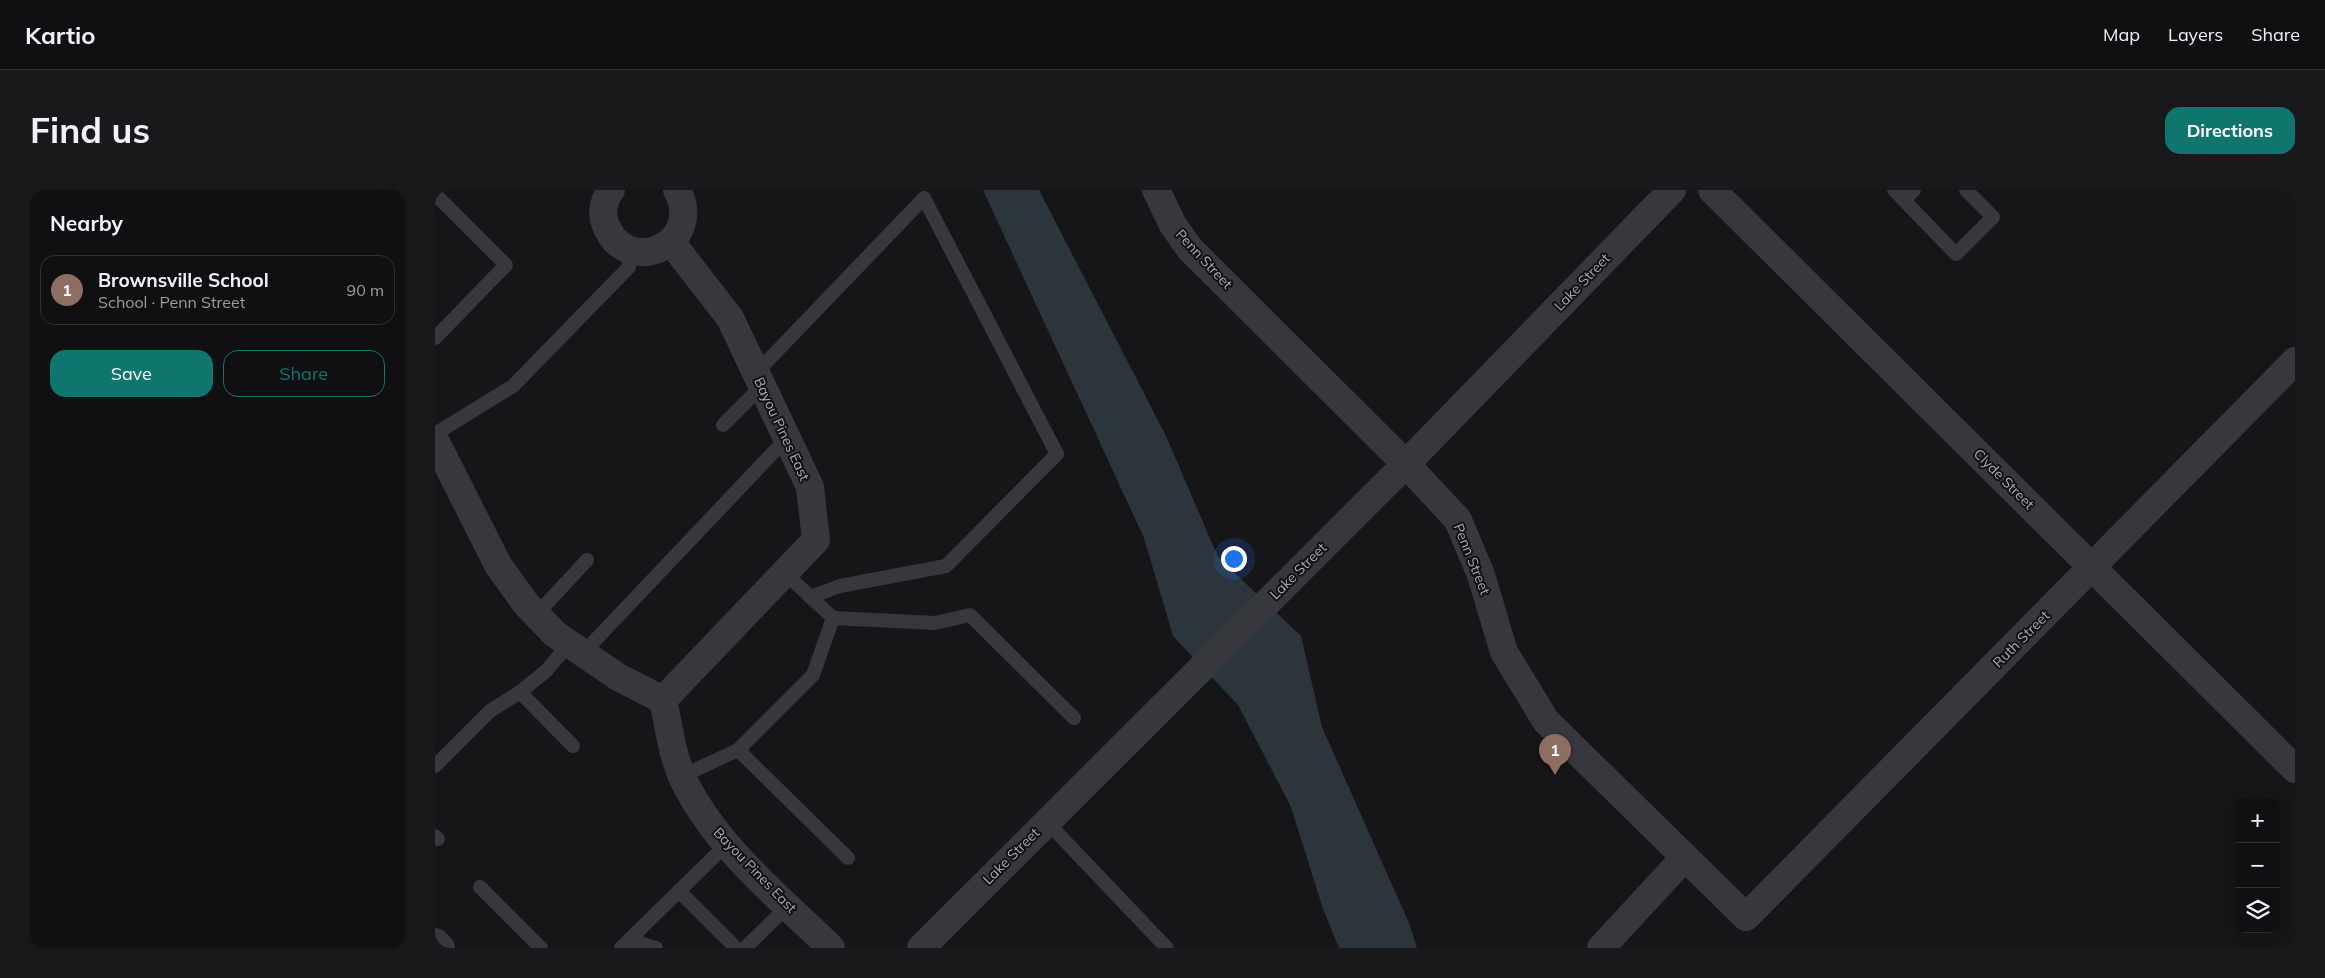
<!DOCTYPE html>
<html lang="en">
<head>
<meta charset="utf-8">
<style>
  :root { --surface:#101012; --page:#19191b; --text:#f1f3f6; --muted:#9c9d9f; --line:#303032; --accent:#0f766e }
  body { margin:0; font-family:Mulish,sans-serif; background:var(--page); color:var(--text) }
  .controls { position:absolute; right:15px; bottom:15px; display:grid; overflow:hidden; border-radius:10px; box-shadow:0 2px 12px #0003 }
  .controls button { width:45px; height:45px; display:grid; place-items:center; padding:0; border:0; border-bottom:1px solid var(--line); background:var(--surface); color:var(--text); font:25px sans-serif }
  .you { position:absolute; left:798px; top:368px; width:18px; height:18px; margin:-12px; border:4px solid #fff; border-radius:50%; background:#1a73e8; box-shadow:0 0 0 8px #1a73e833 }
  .badge { display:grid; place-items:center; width:32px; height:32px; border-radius:50%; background:var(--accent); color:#fff; font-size:16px; font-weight:700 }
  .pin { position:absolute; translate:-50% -41px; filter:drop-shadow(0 1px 2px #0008) }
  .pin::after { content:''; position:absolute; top:26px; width:18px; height:15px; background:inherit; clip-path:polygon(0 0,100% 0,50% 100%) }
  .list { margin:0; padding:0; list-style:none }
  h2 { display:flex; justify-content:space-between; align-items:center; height:65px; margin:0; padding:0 20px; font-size:21px }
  h2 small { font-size:16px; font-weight:400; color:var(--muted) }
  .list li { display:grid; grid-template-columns:32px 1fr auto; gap:15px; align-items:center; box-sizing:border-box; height:70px; margin:0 10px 10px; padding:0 10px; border:1px solid var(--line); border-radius:15px }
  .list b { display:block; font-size:19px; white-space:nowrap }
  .list p { margin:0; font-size:16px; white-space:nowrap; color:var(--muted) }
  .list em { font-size:16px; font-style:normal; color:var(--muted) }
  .actions { display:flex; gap:10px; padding:15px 20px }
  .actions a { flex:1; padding:11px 0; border:1px solid var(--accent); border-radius:15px; text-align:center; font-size:18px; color:var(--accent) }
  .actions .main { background:var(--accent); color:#fff }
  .icon { flex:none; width:28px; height:28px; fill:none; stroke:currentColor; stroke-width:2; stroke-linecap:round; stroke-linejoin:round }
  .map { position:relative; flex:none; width:1860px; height:758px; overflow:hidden; border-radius:15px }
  header { display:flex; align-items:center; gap:30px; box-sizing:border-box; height:70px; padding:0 25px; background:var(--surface); border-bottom:1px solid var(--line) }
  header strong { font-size:24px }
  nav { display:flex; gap:28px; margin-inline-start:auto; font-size:18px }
  .intro { display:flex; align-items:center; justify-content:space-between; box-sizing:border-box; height:120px; padding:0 30px }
  h1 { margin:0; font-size:35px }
  .button { padding:12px 22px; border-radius:15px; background:var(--accent); color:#fff; font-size:18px; font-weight:700 }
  main { display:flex; gap:30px; padding:0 30px }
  aside { flex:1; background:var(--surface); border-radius:15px; box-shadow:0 2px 12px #0003 }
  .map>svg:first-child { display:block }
  .water { fill:#2c353c }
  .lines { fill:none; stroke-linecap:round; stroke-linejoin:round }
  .service { stroke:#37383d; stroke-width:14 }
  .minor { stroke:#37383d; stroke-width:28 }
  .tertiary { stroke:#37383d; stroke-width:28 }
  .labels { text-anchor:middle; stroke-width:4; stroke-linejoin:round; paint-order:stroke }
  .street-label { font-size:14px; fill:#a8adb8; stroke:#111113 }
</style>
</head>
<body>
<header>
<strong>Kartio</strong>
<nav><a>Map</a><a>Layers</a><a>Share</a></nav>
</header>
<div class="intro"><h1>Find us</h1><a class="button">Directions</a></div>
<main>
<aside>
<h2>Nearby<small></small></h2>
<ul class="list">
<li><span class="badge" style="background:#8d6e63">1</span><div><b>Brownsville School</b><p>School · Penn Street</p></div><em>90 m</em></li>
</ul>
<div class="actions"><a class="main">Save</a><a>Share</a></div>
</aside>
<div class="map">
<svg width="1860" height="758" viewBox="0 0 1860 758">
  <rect width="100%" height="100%" fill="#161618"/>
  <path class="water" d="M548 0H604L731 246 783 367 866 446 887 537 974 733 982 758H904L888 719 856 617 803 515 738 446 709 348Z"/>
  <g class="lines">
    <g class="service">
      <path d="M1459 0 1521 64 1558 27 1531 0"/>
      <path d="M1469 10 1479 0"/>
      <path d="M0 148 71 75 2 6"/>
      <path d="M321 183 489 8 622 264 511 376 405 396 375 407"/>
      <path d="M288 235 327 196"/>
      <path d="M0 244 78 196 194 77V60"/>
      <path d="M350 383 398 428"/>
      <path d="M101 425 152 370"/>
      <path d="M134 454 111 481 85 502 138 556"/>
      <path d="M148 463 352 248"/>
      <path d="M303 560 378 485 398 428 500 433 535 425 639 528"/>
      <path d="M0 576 55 521 85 502"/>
      <path d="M247 586 303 560 413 668"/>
      <path d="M611 631 732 758"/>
      <path d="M0 646 3 649"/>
      <path d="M45 697 106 758"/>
      <path d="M244 701 291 655"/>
      <path d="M194 750 244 701 301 758"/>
      <path d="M186 758 194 750 221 758"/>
      <path d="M310 758 353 716"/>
    </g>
    <g class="minor">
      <path d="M176 0C169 9 166 23 170 33 190 90 271 55 242 0"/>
      <path d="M721 0 738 35 755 59 971 274 1023 330 1046 385 1069 462 1111 531 1311 727 1860 171"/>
      <path d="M1277 0 1860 579"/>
      <path d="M236 52 295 128 375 297 381 350 228 510C234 537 237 566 249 591 282 658 344 707 396 758"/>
      <path d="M0 250 63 375 91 414 120 444 183 487 228 510"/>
      <path d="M0 752 6 758"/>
      <path d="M1166 758 1250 667"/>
    </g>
    <path class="tertiary" d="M486 758 971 274 1237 0"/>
  </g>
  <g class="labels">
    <g class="street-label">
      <text transform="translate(769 69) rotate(47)" y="5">Penn Street</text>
      <text transform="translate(1147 92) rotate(-46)" y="5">Lake Street</text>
      <text transform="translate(347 239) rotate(65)" y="5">Bayou Pines East</text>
      <text transform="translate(1569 289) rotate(45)" y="5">Clyde Street</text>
      <text transform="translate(1037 369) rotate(68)" y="5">Penn Street</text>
      <text transform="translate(863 381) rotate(-45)" y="5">Lake Street</text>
      <text transform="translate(1586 449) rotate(-45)" y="5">Ruth Street</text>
      <text transform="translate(576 666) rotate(-45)" y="5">Lake Street</text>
      <text transform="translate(320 680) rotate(46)" y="5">Bayou Pines East</text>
    </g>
  </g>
</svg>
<div class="controls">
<button>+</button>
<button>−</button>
<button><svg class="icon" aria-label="layers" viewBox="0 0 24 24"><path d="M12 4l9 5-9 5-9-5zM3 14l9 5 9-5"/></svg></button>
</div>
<div class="you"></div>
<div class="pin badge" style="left:1120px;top:585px;background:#8d6e63">1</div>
</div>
</main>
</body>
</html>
